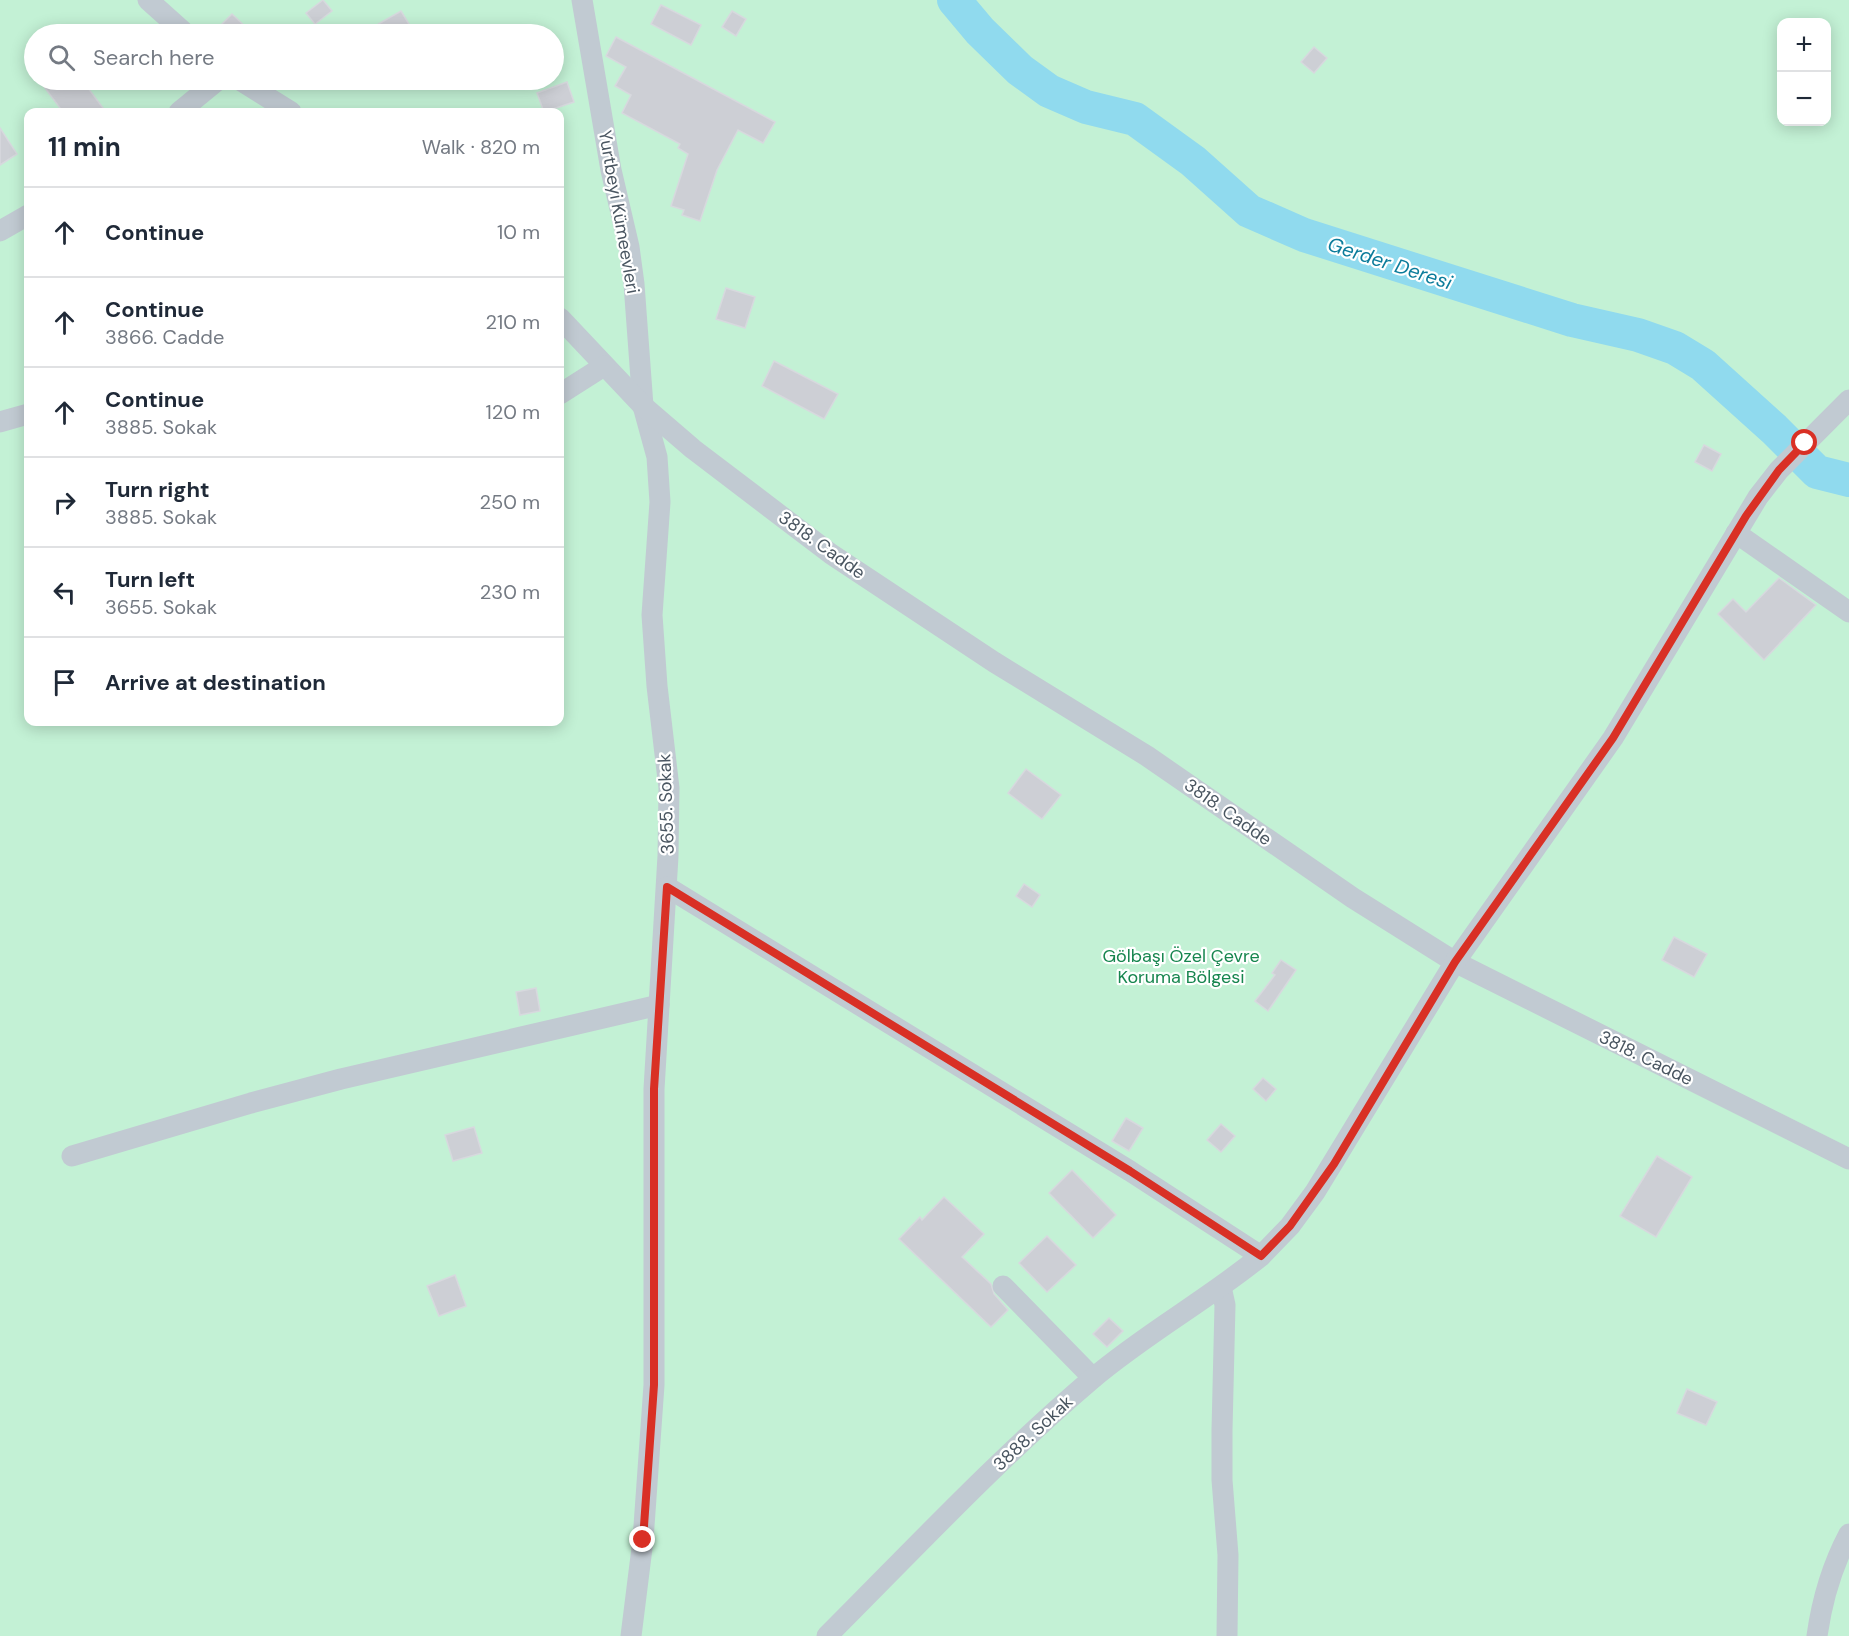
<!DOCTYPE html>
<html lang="en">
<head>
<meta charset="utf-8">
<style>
  :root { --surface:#fff; --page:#f2f2f3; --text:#1f2937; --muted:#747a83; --line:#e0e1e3 }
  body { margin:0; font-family:"DM Sans",sans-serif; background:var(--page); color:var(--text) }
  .controls { position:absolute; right:18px; top:18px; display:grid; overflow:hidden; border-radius:12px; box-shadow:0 3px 15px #0003 }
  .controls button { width:54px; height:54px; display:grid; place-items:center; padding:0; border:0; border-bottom:2px solid var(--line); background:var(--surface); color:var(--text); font:30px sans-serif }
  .stop { position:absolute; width:18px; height:18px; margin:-14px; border:4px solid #d93025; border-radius:50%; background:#fff }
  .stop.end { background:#d93025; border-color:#fff; box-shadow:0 2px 6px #0008 }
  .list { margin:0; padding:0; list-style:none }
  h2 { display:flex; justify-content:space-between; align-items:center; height:78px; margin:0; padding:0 24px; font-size:26px }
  h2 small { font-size:20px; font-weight:400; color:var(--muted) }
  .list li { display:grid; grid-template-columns:39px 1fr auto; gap:18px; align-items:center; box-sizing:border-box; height:90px; padding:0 24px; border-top:2px solid var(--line) }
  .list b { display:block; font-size:22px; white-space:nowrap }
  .list p { margin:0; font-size:20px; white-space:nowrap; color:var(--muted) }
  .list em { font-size:20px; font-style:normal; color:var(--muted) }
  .icon { flex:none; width:33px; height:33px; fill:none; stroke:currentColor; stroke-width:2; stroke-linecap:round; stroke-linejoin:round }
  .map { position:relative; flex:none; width:1849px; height:1636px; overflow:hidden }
  .search { position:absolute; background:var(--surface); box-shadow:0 3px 15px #0003; left:24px; top:24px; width:540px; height:66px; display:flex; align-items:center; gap:15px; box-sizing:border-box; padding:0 21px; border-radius:33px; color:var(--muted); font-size:22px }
  .panel { position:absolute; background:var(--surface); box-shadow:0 3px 15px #0003; left:24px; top:108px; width:540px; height:618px; border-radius:12px }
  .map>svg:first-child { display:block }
  .green { fill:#c3f1d5; fill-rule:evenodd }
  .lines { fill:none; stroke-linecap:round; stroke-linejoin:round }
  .river { stroke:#90daee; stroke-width:34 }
  .building { fill:#cdcfd5; stroke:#d7d9de; stroke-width:1.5 }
  .minor { stroke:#c1cad2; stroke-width:21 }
  .route { stroke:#d93025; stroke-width:8 }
  .labels { text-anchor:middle; stroke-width:4.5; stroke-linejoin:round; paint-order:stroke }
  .street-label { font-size:18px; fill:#4a5661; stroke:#fff }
  .park-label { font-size:18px; fill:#17864f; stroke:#fff }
  .water-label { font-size:20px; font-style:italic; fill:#0c7c9b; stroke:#fff }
</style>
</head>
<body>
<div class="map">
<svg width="1849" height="1636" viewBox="0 0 1849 1636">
  <rect width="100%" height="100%" fill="#f5f3f3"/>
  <path class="green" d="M0 0H1849V1636H0ZM1782 22H1826V122H1782ZM34 34H554V80H34ZM28 112H560V722H28Z"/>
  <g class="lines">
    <path class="river" d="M954 0 980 31 1020 70 1049 91 1086 107 1135 119 1193 161 1249 211 1304 235 1572 320 1638 335 1675 348 1703 365 1774 429 1817 472 1849 480"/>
  </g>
  <g class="building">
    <path d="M323 0 332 11 315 24 306 13Z"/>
    <path d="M661 5 701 25 691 45 651 24Z"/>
    <path d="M401 11 415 34H361Z"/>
    <path d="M732 11 746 19 736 36 722 27Z"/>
    <path d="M232 14 253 34H212Z"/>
    <path d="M616 37 775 122 763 143 738 130 717 170 700 221 682 215 684 210 671 206 688 154 678 148 680 144 622 113 631 95 615 86 626 67 606 56Z"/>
    <path d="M1314 47 1327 58 1314 73 1301 62Z"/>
    <path d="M39 80H82L106 112H63Z"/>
    <path d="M567 82 574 102 544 112 537 93Z"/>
    <path d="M0 128 17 154 0 165Z"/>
    <path d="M726 288 755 297 745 328 716 319Z"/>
    <path d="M774 361 838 394 824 419 762 386Z"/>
    <path d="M1704 445 1721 454 1712 471 1695 462Z"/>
    <path d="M1779 578 1816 605 1764 660 1718 614 1733 599 1746 612Z"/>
    <path d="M1026 769 1061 795 1042 819 1008 793Z"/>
    <path d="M1024 884 1040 895 1032 907 1016 896Z"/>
    <path d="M1674 937 1707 954 1694 977 1662 960Z"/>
    <path d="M1281 960 1296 970 1268 1011 1255 1001 1275 975 1272 973Z"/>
    <path d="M536 988 540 1011 520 1015 516 992Z"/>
    <path d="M1263 1078 1276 1089 1266 1101 1253 1089Z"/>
    <path d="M1126 1118 1143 1128 1129 1151 1112 1141Z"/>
    <path d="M1221 1124 1235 1136 1221 1152 1207 1140Z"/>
    <path d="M474 1127 482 1153 453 1161 445 1135Z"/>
    <path d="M1657 1156 1692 1177 1656 1237 1620 1216Z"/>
    <path d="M1072 1170 1116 1215 1093 1238 1049 1193Z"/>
    <path d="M944 1197 984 1234 962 1257 991 1284 994 1294 1008 1310 991 1327 899 1239 920 1217 922 1220Z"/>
    <path d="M1047 1236 1076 1265 1047 1292 1019 1263Z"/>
    <path d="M455 1275 466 1306 439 1316 427 1286Z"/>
    <path d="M1109 1318 1123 1331 1107 1347 1093 1334Z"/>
    <path d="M1687 1389 1717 1402 1706 1425 1677 1413Z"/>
  </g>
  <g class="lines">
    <g class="minor">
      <path d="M148 0 186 34"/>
      <path d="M582 0 611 170 629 247 634 284 643 406 657 457 660 502 652 615 657 686 669 788 668 856 654 1089V1385L643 1540 631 1636"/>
      <path d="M240 80 291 112"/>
      <path d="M179 112 218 80"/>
      <path d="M0 231 28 215"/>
      <path d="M560 318 643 406 693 449 831 554 994 662 1147 756 1353 898 1455 962 1849 1159"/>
      <path d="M560 394 604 366"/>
      <path d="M0 422 28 414"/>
      <path d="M1736 533 1849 612"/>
      <path d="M667 887 1130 1171 1261 1256 1290 1226 1315 1192 1455 962 1613 738 1758 497 1779 470 1849 400"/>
      <path d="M72 1156 251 1103 341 1079 659 1005"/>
      <path d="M1003 1286 1093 1378"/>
      <path d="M1221 1287 1225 1305 1222 1430V1480L1228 1555 1227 1636"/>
      <path d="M827 1636C914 1549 998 1459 1092 1379 1145 1334 1207 1300 1261 1256"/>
      <path d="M1817 1636C1822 1600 1832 1566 1849 1534"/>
    </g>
  </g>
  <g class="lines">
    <path class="route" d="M643 1540 654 1385V1089L667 887 1130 1171 1261 1256 1290 1226 1334 1164 1455 962 1613 738 1746 516 1779 470 1805 443"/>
  </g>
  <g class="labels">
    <g class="street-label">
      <text transform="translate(619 212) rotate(80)" y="6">Yurtbeyi Kümeevleri</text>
      <text transform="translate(822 545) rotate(36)" y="6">3818. Cadde</text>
      <text transform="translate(666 804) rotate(-92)" y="6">3655. Sokak</text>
      <text transform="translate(1228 812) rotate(35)" y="6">3818. Cadde</text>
      <text transform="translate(1646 1058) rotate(26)" y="6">3818. Cadde</text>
      <text transform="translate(1033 1433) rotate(-43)" y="6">3888. Sokak</text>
    </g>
    <g class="park-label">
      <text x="1181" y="962">Gölbaşı Özel Çevre<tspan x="1181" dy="21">Koruma Bölgesi</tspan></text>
    </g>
    <g class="water-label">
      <text transform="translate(1390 263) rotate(18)" y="7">Gerder Deresi</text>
    </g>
  </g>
</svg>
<div class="controls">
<button>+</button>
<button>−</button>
</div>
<div class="stop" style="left:1805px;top:443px"></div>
<div class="stop end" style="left:643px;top:1540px"></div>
<div class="search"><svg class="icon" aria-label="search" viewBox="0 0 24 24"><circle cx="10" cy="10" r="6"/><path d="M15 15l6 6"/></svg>Search here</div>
<section class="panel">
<h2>11 min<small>Walk · 820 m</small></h2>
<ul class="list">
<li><svg class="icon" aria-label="ahead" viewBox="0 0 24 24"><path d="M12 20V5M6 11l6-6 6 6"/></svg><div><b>Continue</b></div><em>10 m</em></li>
<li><svg class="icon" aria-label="ahead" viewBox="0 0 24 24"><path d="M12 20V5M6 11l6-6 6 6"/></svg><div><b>Continue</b><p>3866. Cadde</p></div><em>210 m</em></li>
<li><svg class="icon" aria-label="ahead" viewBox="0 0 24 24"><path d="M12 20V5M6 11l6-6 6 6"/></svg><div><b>Continue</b><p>3885. Sokak</p></div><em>120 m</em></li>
<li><svg class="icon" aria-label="right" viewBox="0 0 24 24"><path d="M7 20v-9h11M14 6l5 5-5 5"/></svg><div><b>Turn right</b><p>3885. Sokak</p></div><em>250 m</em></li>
<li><svg class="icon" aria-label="left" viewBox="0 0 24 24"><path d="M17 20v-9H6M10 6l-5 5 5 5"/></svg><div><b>Turn left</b><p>3655. Sokak</p></div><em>230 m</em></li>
<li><svg class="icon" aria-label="arrive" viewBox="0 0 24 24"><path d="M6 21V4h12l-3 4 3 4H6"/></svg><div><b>Arrive at destination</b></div></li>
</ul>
</section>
</div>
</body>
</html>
